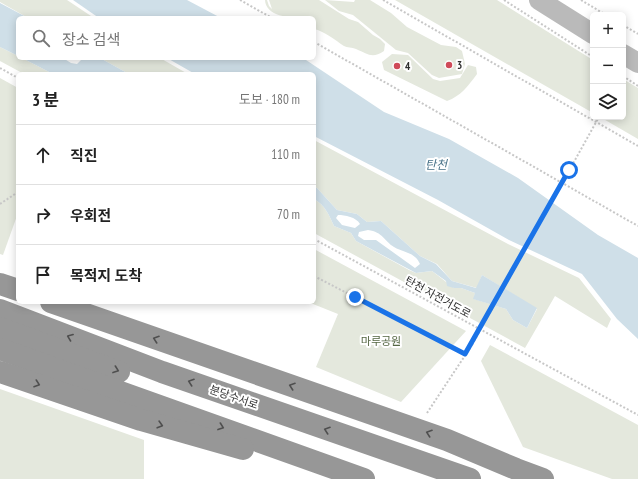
<!DOCTYPE html>
<html lang="ko">
<head>
<meta charset="utf-8">
<style>
  :root { --surface:#fff; --page:#f2f2f2; --text:#222; --muted:#767676; --line:#e0e0e0 }
  body { margin:0; font-family:"PT Sans Narrow","Noto Sans KR",sans-serif; background:var(--page); color:var(--text) }
  .controls { position:absolute; right:12px; top:12px; display:grid; overflow:hidden; border-radius:6px; box-shadow:0 2px 10px #0003 }
  .controls button { width:36px; height:36px; display:grid; place-items:center; padding:0; border:0; border-bottom:1px solid var(--line); background:var(--surface); color:var(--text); font:20px sans-serif }
  .stop { position:absolute; width:12px; height:12px; margin:-9px; border:3px solid #1a73e8; border-radius:50%; background:#fff }
  .stop.end { background:#1a73e8; border-color:#fff; box-shadow:0 1px 4px #0008 }
  .list { margin:0; padding:0; list-style:none }
  h2 { display:flex; justify-content:space-between; align-items:center; height:52px; margin:0; padding:0 16px; font-size:17px }
  h2 small { font-size:13px; font-weight:400; color:var(--muted) }
  .list li { display:grid; grid-template-columns:26px 1fr auto; gap:12px; align-items:center; box-sizing:border-box; height:60px; padding:0 16px; border-top:1px solid var(--line) }
  .list b { display:block; font-size:15px; white-space:nowrap }
  .list em { font-size:13px; font-style:normal; color:var(--muted) }
  .icon { flex:none; width:22px; height:22px; fill:none; stroke:currentColor; stroke-width:2; stroke-linecap:round; stroke-linejoin:round }
  .map { position:relative; flex:none; width:638px; height:479px; overflow:hidden }
  .search { position:absolute; background:var(--surface); box-shadow:0 2px 10px #0003; left:16px; top:16px; width:300px; height:44px; display:flex; align-items:center; gap:10px; box-sizing:border-box; padding:0 14px; border-radius:6px; color:var(--muted); font-size:15px }
  .panel { position:absolute; background:var(--surface); box-shadow:0 2px 10px #0003; left:16px; top:72px; width:300px; height:232px; border-radius:6px }
  .map>svg:first-child { display:block }
  .green { fill:#e4e8dd }
  .water { fill:#cfdfe8; fill-rule:evenodd }
  .lines { fill:none; stroke-linecap:round; stroke-linejoin:round }
  .path { stroke:#c7c7c7; stroke-width:2; stroke-dasharray:2 2; stroke-linecap:butt }
  .secondary { stroke:#bababa; stroke-width:20 }
  .highway { stroke:#979797; stroke-width:22 }
  .path-bridge { stroke:#c7c7c7; stroke-width:2; stroke-dasharray:2 2; stroke-linecap:butt }
  .oneway { stroke:#4f4f4f }
  .route { stroke:#1a73e8; stroke-width:5 }
  .poi-dot { fill:#cf4a59; stroke:#fff; stroke-width:1.5 }
  .labels { text-anchor:middle; stroke-width:4; stroke-linejoin:round; paint-order:stroke }
  .poi-label { font-size:11px; font-weight:bold; fill:#303030; stroke:#fff; text-anchor:start }
  .street-label { font-size:11px; fill:#303030; stroke:#fff }
  .park-label { font-size:11px; fill:#556743; stroke:#fff }
  .water-label { font-size:12px; font-style:italic; fill:#487288; stroke:#fff }
</style>
</head>
<body>
<div class="map">
<svg width="638" height="479" viewBox="0 0 638 479">
  <rect width="100%" height="100%" fill="#fff"/>
  <g class="green">
    <path d="M0 0H67L94 18H28L0 2Z"/>
    <path d="M265 0H267L269 6 272 9 269 0H319L349 19 358 22 373 35 380 39 385 44 384 51C372 59 368 54 356 49 352 47 347 48 344 46 335 40 324 31 314 29V18C300 18 266 20 265 0Z"/>
    <path d="M325 0 354 2 355 0H370L391 13 407 27 441 45 456 47 462 51 465 64 462 74 439 78 432 75 408 53 396 50 353 15 339 11Z"/>
    <path d="M395 0H497L593 60V113Z"/>
    <path d="M0 47 18 56V58H22L53 74H24L0 61Z"/>
    <path d="M392 54 408 55 433 79 440 81 460 78 468 65 476 67 477 74C468 86 461 96 447 101L384 70 382 62Z"/>
    <path d="M100 58H160L188 74H129Z"/>
    <path d="M0 78 18 88V213L3 255 0 254Z"/>
    <path d="M623 79 638 88V139L600 117H623Z"/>
    <path d="M314 140 508 244 579 278 611 319 607 328 555 296 525 348 314 233V199C325 205 329 215 334 226L351 233 356 241 409 270 416 273 432 271 454 288H461L475 293 474 299 506 309 513 320 527 328 537 309 482 275 477 288 452 281 437 264 420 256 381 221 367 222 357 214 337 210 317 188 314 187Z"/>
    <path d="M314 249 466 331 401 402 316 367 338 314 308 302H314Z"/>
    <path d="M490 345 638 425V479H612L523 447 481 361Z"/>
    <path d="M0 389 144 440V479H0Z"/>
  </g>
  <g class="water">
    <path d="M73 0H187L221 18H99Z"/>
    <path d="M0 3 28 18H18V56L0 47Z"/>
    <path d="M22 58H63L71 63 77 64 83 58H100L129 74H53Z"/>
    <path d="M167 58H303L384 112 449 139 518 178 598 235 638 258V339L617 319 582 274 509 240 438 200 314 136V74H195Z"/>
    <path d="M314 187 317 188 337 210 357 214 367 222 381 221 420 256 436 264 452 281 476 288 482 275 537 308 527 328 513 320 506 309 473 299 475 293 461 288H454L447 286 446 281 432 271 416 273 356 241 351 233 334 226C329 215 325 205 314 199ZM338 215C345 215 356 217 360 224L355 228 342 225 336 218ZM368 230C383 232 384 241 394 247 404 253 415 252 420 264L415 268 376 240H364L358 236 359 232Z"/>
  </g>
  <g class="lines">
    <g class="path">
      <path d="M240 0 272 18"/>
      <path d="M383 0 638 146"/>
      <path d="M504 0 593 57"/>
      <path d="M581 0 606 15"/>
      <path d="M623 25 638 34"/>
      <path d="M314 42 638 226"/>
      <path d="M0 68 18 78"/>
      <path d="M623 76 638 86"/>
      <path d="M0 204 18 192"/>
      <path d="M314 239 638 415"/>
      <path d="M314 276 465 354"/>
      <path d="M427 413 472 345"/>
    </g>
    <g class="secondary">
      <path d="M539 0 593 34"/>
      <path d="M623 54 638 63"/>
    </g>
    <g class="highway">
      <path d="M0 284 18 290"/>
      <path d="M51 302 447 440 516 469 543 479"/>
      <path d="M0 310 162 372 470 479"/>
      <path d="M0 328 119 372"/>
      <path d="M0 349 364 479"/>
      <path d="M0 372 141 420 243 449"/>
    </g>
    <path class="path-bridge" d="M472 345 599 117"/>
  </g>
  <defs><path id="oneway-chevron" d="M-2-3.5L2.5 0L-2 3.5" fill="none" stroke-width="1.6" stroke-linecap="round" stroke-linejoin="round"/></defs>
  <g class="oneway">
    <use href="#oneway-chevron" transform="translate(70 337) rotate(-159)"/>
    <use href="#oneway-chevron" transform="translate(156 339) rotate(-161)"/>
    <use href="#oneway-chevron" transform="translate(116 370) rotate(20)"/>
    <use href="#oneway-chevron" transform="translate(191 382) rotate(-161)"/>
    <use href="#oneway-chevron" transform="translate(37 384) rotate(19)"/>
    <use href="#oneway-chevron" transform="translate(292 386) rotate(-161)"/>
    <use href="#oneway-chevron" transform="translate(160 425) rotate(16)"/>
    <use href="#oneway-chevron" transform="translate(221 427) rotate(20)"/>
    <use href="#oneway-chevron" transform="translate(327 430) rotate(-161)"/>
    <use href="#oneway-chevron" transform="translate(429 433) rotate(-161)"/>
  </g>
  <g class="lines">
    <path class="route" d="M355 297 465 354 569 170"/>
  </g>
  <g class="poi-dot">
    <circle cx="449" cy="65" r="4"/>
    <circle cx="397" cy="66" r="4"/>
  </g>
  <g class="labels">
    <g class="poi-label">
      <text x="457" y="69">3</text>
      <text x="405" y="70">4</text>
    </g>
    <g class="street-label">
      <text transform="translate(438 297) rotate(29)" y="4">탄천 자전거도로</text>
      <text transform="translate(234 397) rotate(19)" y="4">분당수서로</text>
    </g>
    <g class="park-label">
      <text x="381" y="345">마루공원</text>
    </g>
    <g class="water-label">
      <text x="436" y="169">탄천</text>
    </g>
  </g>
</svg>
<div class="controls">
<button>+</button>
<button>−</button>
<button><svg class="icon" aria-label="layers" viewBox="0 0 24 24"><path d="M12 4l9 5-9 5-9-5zM3 14l9 5 9-5"/></svg></button>
</div>
<div class="stop" style="left:569px;top:170px"></div>
<div class="stop end" style="left:355px;top:297px"></div>
<div class="search"><svg class="icon" aria-label="search" viewBox="0 0 24 24"><circle cx="10" cy="10" r="6"/><path d="M15 15l6 6"/></svg>장소 검색</div>
<section class="panel">
<h2>3 분<small>도보 · 180 m</small></h2>
<ul class="list">
<li><svg class="icon" aria-label="ahead" viewBox="0 0 24 24"><path d="M12 20V5M6 11l6-6 6 6"/></svg><div><b>직진</b></div><em>110 m</em></li>
<li><svg class="icon" aria-label="right" viewBox="0 0 24 24"><path d="M7 20v-9h11M14 6l5 5-5 5"/></svg><div><b>우회전</b></div><em>70 m</em></li>
<li><svg class="icon" aria-label="arrive" viewBox="0 0 24 24"><path d="M6 21V4h12l-3 4 3 4H6"/></svg><div><b>목적지 도착</b></div></li>
</ul>
</section>
</div>
</body>
</html>
